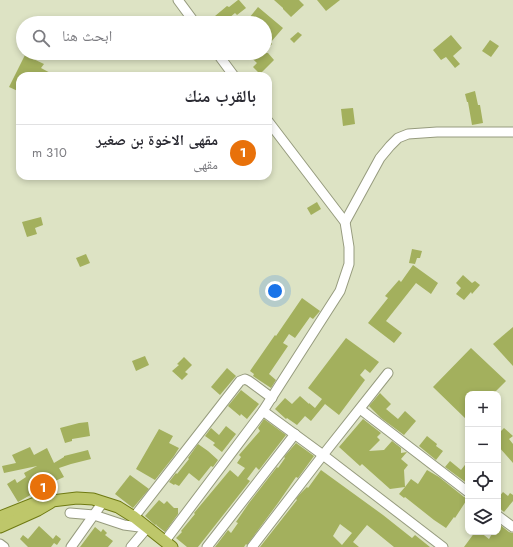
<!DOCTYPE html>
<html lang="ar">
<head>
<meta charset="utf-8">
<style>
  :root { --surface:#fff; --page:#f2f2f3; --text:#2b2b33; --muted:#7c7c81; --line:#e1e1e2; --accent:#ea580c }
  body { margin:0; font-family:Jost,"Noto Naskh Arabic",sans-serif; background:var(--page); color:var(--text); direction:rtl }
  .controls { position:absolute; right:12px; bottom:12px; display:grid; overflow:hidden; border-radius:8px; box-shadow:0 2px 6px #0003 }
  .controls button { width:36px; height:36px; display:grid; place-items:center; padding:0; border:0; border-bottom:1px solid var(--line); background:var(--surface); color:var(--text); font:20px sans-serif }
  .you { position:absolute; left:275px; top:291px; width:14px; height:14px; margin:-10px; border:3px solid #fff; border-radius:50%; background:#1a73e8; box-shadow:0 0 0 6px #1a73e833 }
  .badge { display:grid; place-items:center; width:26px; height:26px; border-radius:50%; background:var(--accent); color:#fff; font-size:13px; font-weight:700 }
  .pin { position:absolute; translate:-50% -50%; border:2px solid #fff; box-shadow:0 1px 4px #0006 }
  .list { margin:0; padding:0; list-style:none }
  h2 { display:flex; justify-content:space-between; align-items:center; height:52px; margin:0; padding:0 16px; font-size:17px }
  h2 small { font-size:13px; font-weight:400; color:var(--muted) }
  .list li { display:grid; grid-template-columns:26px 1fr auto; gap:12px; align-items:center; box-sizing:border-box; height:56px; padding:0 16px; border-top:1px solid var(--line) }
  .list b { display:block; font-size:15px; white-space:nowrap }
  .list p { margin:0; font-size:13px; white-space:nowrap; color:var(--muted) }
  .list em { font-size:13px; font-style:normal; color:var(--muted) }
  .icon { flex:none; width:22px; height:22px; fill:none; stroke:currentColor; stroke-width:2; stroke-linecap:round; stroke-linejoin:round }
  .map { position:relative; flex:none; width:513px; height:547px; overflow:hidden; direction:ltr }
  .search { position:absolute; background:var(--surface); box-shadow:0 2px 6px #0003; left:16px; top:16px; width:256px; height:44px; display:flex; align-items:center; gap:10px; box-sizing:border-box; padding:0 14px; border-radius:22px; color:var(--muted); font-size:15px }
  .panel { position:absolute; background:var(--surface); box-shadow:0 2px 6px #0003; left:16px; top:72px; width:256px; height:108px; border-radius:12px; direction:rtl }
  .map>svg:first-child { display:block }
  .building { fill:#a3b05d; fill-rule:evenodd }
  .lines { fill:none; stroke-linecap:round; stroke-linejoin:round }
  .minor-casing { stroke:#969b7e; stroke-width:11 }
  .major-casing { stroke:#6f7a12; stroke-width:13 }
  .minor { stroke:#fff; stroke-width:9 }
  .major { stroke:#bec76a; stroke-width:11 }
</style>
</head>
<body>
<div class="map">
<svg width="513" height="547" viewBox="0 0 513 547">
  <rect width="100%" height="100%" fill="#dde3c4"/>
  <g class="building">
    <path d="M238 0H239L246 8 237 15 235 13 223 23H221L215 16 227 6 229 7Z"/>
    <path d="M274 0H299L304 5 291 17 283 9V8Z"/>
    <path d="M317 0H340L326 11Z"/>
    <path d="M258 7 283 28 271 42 272 44 265 52V23H245Z"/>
    <path d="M298 32 302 35 294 43 290 39Z"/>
    <path d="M451 35 462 48 453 56 460 64 455 68 446 57 441 60 433 50Z"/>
    <path d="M490 40 499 46 491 57 482 51Z"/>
    <path d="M246 53H268L274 60 260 74 253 67 257 63Z"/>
    <path d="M25 55 44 64 41 68 56 76H20V92L9 87Z"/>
    <path d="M475 91 478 105H480L483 123 472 125 468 102H467L465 94Z"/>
    <path d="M353 108 355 124 343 126 341 109Z"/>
    <path d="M317 202 321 209 311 215 307 208Z"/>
    <path d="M41 217 43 225 35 228 37 234 27 237 22 222Z"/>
    <path d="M412 249 422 251 420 258H417L415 264 409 263Z"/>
    <path d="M86 254 90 263 80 267 76 258Z"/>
    <path d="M413 265 438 283 431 294 416 283 386 321 402 333 394 343 368 323 388 298 385 296 399 280 401 282Z"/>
    <path d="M463 275 472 283 475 281 480 285 472 294 471 292 464 300 456 294 461 288 456 283Z"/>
    <path d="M302 298 320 311 313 319 310 317 295 338 289 334 283 343 288 346 269 374 276 380 271 388 253 376 254 374 250 371 275 335 276 336Z"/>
    <path d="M513 327V366L493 344Z"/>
    <path d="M346 338 379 362 370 373 365 369 360 375 365 380 339 415 325 404 311 421 305 416 297 425 287 418 286 419 275 409 285 398 292 404 300 396 309 404V403L315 408 322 399 308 388Z"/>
    <path d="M471 348 506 381 493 394H468V421L433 387Z"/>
    <path d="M145 356 149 365 136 371 132 361Z"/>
    <path d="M184 357 192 365 185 372 188 374 182 380 172 371 179 365 177 364Z"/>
    <path d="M227 368 236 376 220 395 211 387Z"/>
    <path d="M241 390 259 404 247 419 241 414 240 416 228 406Z"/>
    <path d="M380 393 391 404 386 409 398 419 405 411 416 421 404 435 381 418 369 406Z"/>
    <path d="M264 419 286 435 259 470 256 467 247 479 250 481 198 547H187L176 538 182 532 181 531 195 514 194 513 230 470 238 477 245 468 237 463 241 457 239 455 260 431 258 428Z"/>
    <path d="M363 419 381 433 377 437 380 440 369 451 384 450 392 441 401 448V453L407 452 401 459 408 465 404 470 405 487 411 479 418 484 427 470 439 477 464 497 468 498 455 518 454 517 446 528 434 520 405 497 404 498 399 494 405 487 390 489 362 464 360 466 339 447Z"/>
    <path d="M88 422 90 436 72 439V441L65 443 60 428 79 423Z"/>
    <path d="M226 426 236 434 222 452 213 445 215 443 205 436 211 428 219 435Z"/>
    <path d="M504 428 513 436 509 439 513 444V463L498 446V434Z"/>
    <path d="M159 429 173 436 169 443 179 448 174 456 155 480 136 469Z"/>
    <path d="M427 436 437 444 436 446 443 451 436 460 419 446Z"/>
    <path d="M296 443 314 456 298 478 296 477 278 503 247 545 246 544 244 547H215L228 530 231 533 238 523 236 522 249 503 277 467 278 468 285 458 284 457Z"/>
    <path d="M198 444 208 451 218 460 213 467 211 466 199 481 189 473 179 486 175 484 174 485 169 482 176 473 177 474 189 459 188 458Z"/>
    <path d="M30 447 34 455 47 448 54 463 64 457V456L88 450 91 459 71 464 59 468 64 477 42 487 43 488 18 502 7 484 15 479 17 483 26 477 24 473 37 466 4 473 2 466 16 463 12 455Z"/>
    <path d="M450 461 461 470 468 461V484L445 467Z"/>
    <path d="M321 470 383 515 412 538 415 535 430 547H394L367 525 353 542 359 547H260L297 500 296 499 299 495 307 487 308 488ZM340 524 352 533 342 545 333 536Z"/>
    <path d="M130 475 149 489 133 508 115 494Z"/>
    <path d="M503 492 508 496 510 493 513 495V501L504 512 498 507V498Z"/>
    <path d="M159 500 164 504 167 501 174 508H178V514L165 532 156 525 157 524 155 525 145 516Z"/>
    <path d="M499 524 509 532 513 533V547H464L475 532H480L489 539 493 532H498V525Z"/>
    <path d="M39 526 53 539 56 535 61 539 57 545 54 543 51 547H28L20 539 23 535 28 539Z"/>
    <path d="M95 527 101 532 103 529 107 533 105 535 113 541 108 547H80Z"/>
  </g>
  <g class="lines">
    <defs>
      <g id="minor">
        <path d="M178 0 195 23"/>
        <path d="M217 53 234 76"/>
        <path d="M345 222 380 158 390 146 398 138 408 134 437 132H513"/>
        <path d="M360 409 468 492"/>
        <path d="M263 411 323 455 443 547"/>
        <path d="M70 513 94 515 124 525 147 528"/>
        <path d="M498 516 513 527"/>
        <path d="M134 517 240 381 245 379 249 381 272 398"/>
        <path d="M165 541 263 411 340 291 349 264V247L345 222 268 121"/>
        <path d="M0 544 4 547"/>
        <path d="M71 547 103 502"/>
        <path d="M131 547 147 528"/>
        <path d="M207 547 295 434"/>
        <path d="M252 547 323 455 388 373"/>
      </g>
      <g id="major">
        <path d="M0 517 35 503 77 498 93 499 118 507 134 517 172 547"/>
        <path d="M0 527 38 510 50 503"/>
      </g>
    </defs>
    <use href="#minor" class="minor-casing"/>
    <use href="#major" class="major-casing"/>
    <use href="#minor" class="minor"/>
    <use href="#major" class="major"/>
  </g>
</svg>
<div class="controls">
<button>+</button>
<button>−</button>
<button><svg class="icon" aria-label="locate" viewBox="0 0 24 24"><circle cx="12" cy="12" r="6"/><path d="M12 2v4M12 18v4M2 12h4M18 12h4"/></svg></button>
<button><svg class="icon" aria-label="layers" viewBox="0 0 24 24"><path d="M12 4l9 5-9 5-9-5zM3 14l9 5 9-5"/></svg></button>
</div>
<div class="you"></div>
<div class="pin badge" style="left:43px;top:487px;background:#e8710a">1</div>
<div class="search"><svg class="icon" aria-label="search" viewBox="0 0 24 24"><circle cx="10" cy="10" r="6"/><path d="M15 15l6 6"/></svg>ابحث هنا</div>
<section class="panel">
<h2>بالقرب منك<small></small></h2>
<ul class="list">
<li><span class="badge" style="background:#e8710a">1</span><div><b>مقهی الاخوة بن صغير</b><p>مقهى</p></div><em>310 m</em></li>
</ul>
</section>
</div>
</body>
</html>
